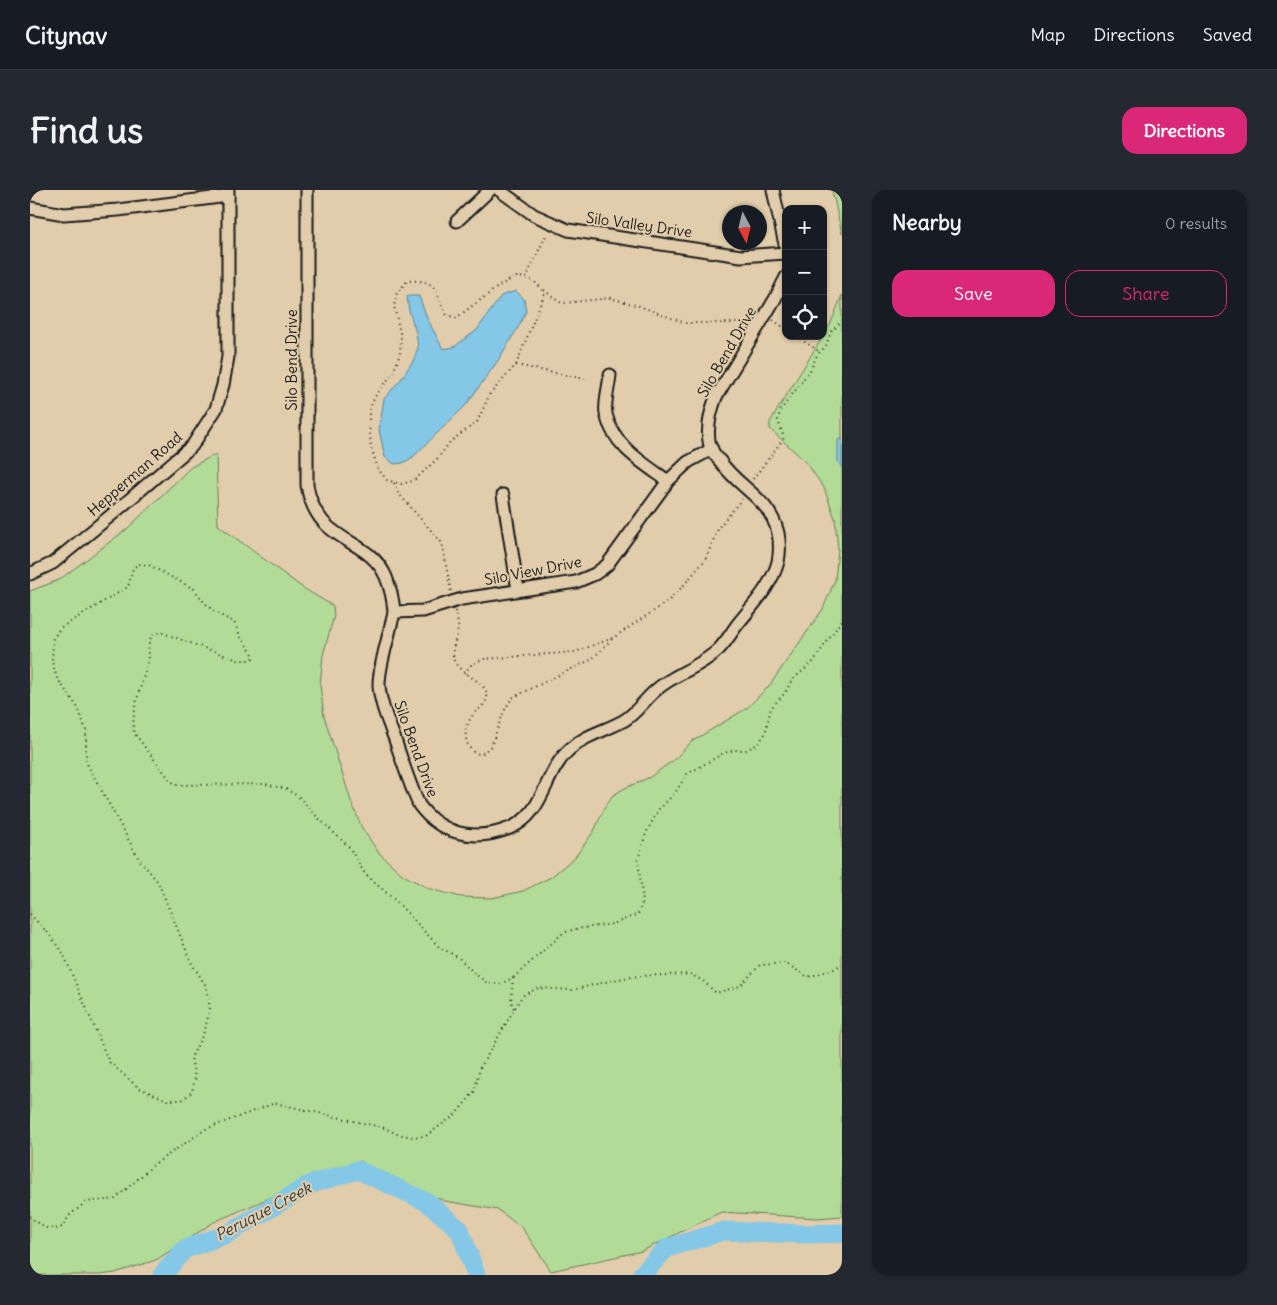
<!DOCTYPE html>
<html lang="en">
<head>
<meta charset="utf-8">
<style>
  :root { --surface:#171b24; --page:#242831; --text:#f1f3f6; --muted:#9ea1a6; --line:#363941; --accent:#db2777 }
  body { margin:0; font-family:Delius,sans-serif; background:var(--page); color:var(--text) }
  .controls { position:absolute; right:15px; top:15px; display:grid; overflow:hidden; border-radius:10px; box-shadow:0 1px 4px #0004 }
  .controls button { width:45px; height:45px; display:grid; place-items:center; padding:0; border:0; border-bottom:1px solid var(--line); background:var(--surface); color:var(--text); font:25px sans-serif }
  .compass { position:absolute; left:692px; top:15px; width:45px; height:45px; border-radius:50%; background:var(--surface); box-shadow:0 1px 4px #0004; rotate:173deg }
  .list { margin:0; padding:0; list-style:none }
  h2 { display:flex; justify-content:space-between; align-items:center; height:65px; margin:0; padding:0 20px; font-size:21px }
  h2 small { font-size:16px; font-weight:400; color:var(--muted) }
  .actions { display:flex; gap:10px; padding:15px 20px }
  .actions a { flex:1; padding:11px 0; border:1px solid var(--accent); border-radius:15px; text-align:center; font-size:18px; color:var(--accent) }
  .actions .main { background:var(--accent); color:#fff }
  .icon { flex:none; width:28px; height:28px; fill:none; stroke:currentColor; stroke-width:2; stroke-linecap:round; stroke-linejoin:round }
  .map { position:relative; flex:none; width:812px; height:1085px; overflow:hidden; border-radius:15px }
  header { display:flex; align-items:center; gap:30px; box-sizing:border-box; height:70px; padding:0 25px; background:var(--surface); border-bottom:1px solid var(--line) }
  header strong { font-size:24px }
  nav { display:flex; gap:28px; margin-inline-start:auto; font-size:18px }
  .intro { display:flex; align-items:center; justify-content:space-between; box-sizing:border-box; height:120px; padding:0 30px }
  h1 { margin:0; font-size:35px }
  .button { padding:12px 22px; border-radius:15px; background:var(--accent); color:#fff; font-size:18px; font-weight:700 }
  main { display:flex; gap:30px; padding:0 30px }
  aside { flex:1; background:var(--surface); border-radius:15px; box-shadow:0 1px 4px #0004 }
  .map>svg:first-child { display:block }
  .green { fill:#b2db97; stroke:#677c5a }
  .water { fill:#85c7e6; stroke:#5b8395 }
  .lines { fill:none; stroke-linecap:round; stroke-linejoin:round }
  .river { stroke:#85c7e6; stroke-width:19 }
  .minor-casing { stroke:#1c1c1c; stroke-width:15 }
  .path { stroke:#1c1c1c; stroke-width:2; stroke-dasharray:1 4; stroke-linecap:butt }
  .minor { stroke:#e1cdab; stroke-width:11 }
  .labels { text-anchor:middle; stroke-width:4; stroke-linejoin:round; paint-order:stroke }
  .street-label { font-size:15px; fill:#1c1c1c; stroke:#e1cdab }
  .water-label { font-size:16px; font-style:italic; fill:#313e44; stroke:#e1cdab }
</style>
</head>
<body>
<header>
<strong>Citynav</strong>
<nav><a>Map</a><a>Directions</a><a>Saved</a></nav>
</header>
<div class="intro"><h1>Find us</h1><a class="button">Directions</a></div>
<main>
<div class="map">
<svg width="812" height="1085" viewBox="0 0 812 1085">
  <rect width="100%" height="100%" fill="#e1cdab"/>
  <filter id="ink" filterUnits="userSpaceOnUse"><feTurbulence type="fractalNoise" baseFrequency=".02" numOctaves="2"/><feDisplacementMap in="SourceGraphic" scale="10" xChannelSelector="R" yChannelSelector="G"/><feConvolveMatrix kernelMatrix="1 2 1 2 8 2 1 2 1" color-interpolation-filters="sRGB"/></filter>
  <g filter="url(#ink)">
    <g class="green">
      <path d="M802 0H812V44L811 40Z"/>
      <path d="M812 105V1026L787 1028 691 1022 612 1061 521 1081 492 1038 468 1020 415 1011 353 988 331 971 292 985 184 1032 126 1070 85 1083 70 1085H0V401L29 390 97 339 161 277 186 264 188 335 273 398 303 416 304 426 293 465 290 495 294 526 321 611 332 638 349 663 373 685 400 699 431 707 462 708 493 701 521 687 545 667 564 641 575 617 582 606 593 599 620 587 645 569 661 552 717 518 739 496 793 419 805 390 808 359 805 328 794 298 776 272 740 239V232L801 133Z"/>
    </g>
    <g class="water">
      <path d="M486 101 494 109 496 121 489 136 467 172 436 215 383 267 373 273 364 274 355 267 349 240 354 209 371 189 383 171 388 158 386 142 379 121 377 106H389L397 128 413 159 424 157 447 140 471 106Z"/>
      <path d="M812 248V278L808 272V250Z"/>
    </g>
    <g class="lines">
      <g class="river">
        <path d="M132 1085 155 1059 197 1044 281 994 328 980 397 1012 430 1040 446 1085"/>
        <path d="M611 1085 637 1058 694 1041 777 1044 812 1043"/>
      </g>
      <defs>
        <g id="minor">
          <path d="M277 0V295C287 356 338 345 356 387 360 397 363 410 364 421 364 426 361 433 360 439 356 457 349 477 349 495 350 513 358 531 364 547 372 570 379 593 389 615 411 645 445 652 480 638 515 624 513 583 540 559 555 545 575 541 593 531 605 525 615 509 626 500 644 484 671 477 689 459 696 452 701 443 707 435 722 416 741 397 748 372 750 362 750 353 748 343 740 308 708 298 690 271 687 267 683 263 681 259 675 242 680 223 686 207L745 109 756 87"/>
          <path d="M469 0 504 25 538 40 711 66 756 63"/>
          <path d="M743 0 756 59"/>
          <path d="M0 18 34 24 88 20 198 6"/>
          <path d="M427 31 460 0"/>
          <path d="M580 185C579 196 574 213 576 224 583 256 613 273 638 291"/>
          <path d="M473 305 488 400"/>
          <path d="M0 384 23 373 85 322 162 256 186 219 193 195 198 167V0"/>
          <path d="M364 422 393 421 432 409 546 392 565 384 577 375 638 291 658 272 682 259"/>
        </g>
      </defs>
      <use href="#minor" class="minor-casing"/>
      <g class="path">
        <path d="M486 87C498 87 511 93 514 105L486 175 460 204 447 232 420 252 408 268 389 286 383 291 371 294 357 290 348 279 341 257 339 233V221L344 208 363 183 370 164 371 147 364 116 367 103 377 91C411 89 404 103 417 125L426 128 472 94Z"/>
        <path d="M496 88 517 43"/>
        <path d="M514 100 529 112 534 113 580 108 609 116 655 133H718"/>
        <path d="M743 130 756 139"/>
        <path d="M766 146 790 162"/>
        <path d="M486 175 555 189"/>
        <path d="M723 289 754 248 748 230 750 221 781 179 787 165 796 156 801 142 812 131"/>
        <path d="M364 293 368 303 412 353 421 402"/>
        <path d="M425 421C426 426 428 431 428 436 428 449 418 462 426 474 433 485 457 493 457 505 457 516 447 519 442 526 433 539 433 555 446 564L453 563 461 556 474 521 482 508 562 469 583 448"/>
        <path d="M434 483 442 474 454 469 545 462 583 448 637 412 653 396 675 370 689 337 712 309"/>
        <path d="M0 724 18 743 33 763 79 872 109 898 137 910H152L162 902 165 888 161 868 175 840 180 818 176 796 162 774 128 692 109 669 56 572V540L48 518 27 488 22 472 23 449 30 438 98 397 103 378 109 374 119 375 164 399 174 412 184 422 204 432 211 448 223 464V468L218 470H208L130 442 122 445C115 459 121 461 118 472 112 495 101 519 104 543L140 590 146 595 235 594 256 599 269 607 283 623 319 657 335 684 367 712 409 757 428 767 444 783 457 793 470 794 483 788 533 743 545 739 583 734 608 724 613 711 608 670 616 643 629 619 645 603 657 584 694 563 704 560H716L728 554 735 544 741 518 755 503 762 490 783 472 812 430"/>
        <path d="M483 788 481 811 484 819"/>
        <path d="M0 1026 4 1030 17 1038 25 1039 32 1037 40 1025 56 1012 85 1009 126 973 176 939 245 913 355 938 367 944 383 947 396 946 426 924 444 902 450 878 492 806 508 798 542 800 588 789 609 786 660 784 673 791 686 803 710 796 730 775 755 773 778 787 804 779 812 774"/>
      </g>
      <use href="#minor" class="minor"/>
    </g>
  </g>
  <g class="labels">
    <g class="street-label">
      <text transform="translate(609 35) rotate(8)" y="5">Silo Valley Drive</text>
      <text transform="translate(697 162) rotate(-60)" y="5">Silo Bend Drive</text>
      <text transform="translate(262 170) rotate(-90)" y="5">Silo Bend Drive</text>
      <text transform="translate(105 284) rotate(-41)" y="5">Hepperman Road</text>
      <text transform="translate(503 381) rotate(-11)" y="5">Silo View Drive</text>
      <text transform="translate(386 559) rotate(70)" y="5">Silo Bend Drive</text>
    </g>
    <g class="water-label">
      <text transform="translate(233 1021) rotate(-28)" y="6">Peruque Creek</text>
    </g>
  </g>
</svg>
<div class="controls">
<button>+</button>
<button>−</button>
<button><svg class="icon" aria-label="locate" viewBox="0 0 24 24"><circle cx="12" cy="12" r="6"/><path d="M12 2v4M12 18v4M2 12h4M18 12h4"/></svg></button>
</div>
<svg class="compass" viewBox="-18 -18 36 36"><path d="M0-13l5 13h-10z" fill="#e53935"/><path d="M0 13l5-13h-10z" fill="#9ea1a6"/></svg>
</div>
<aside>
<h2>Nearby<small>0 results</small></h2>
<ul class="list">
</ul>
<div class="actions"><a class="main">Save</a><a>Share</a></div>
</aside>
</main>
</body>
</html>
